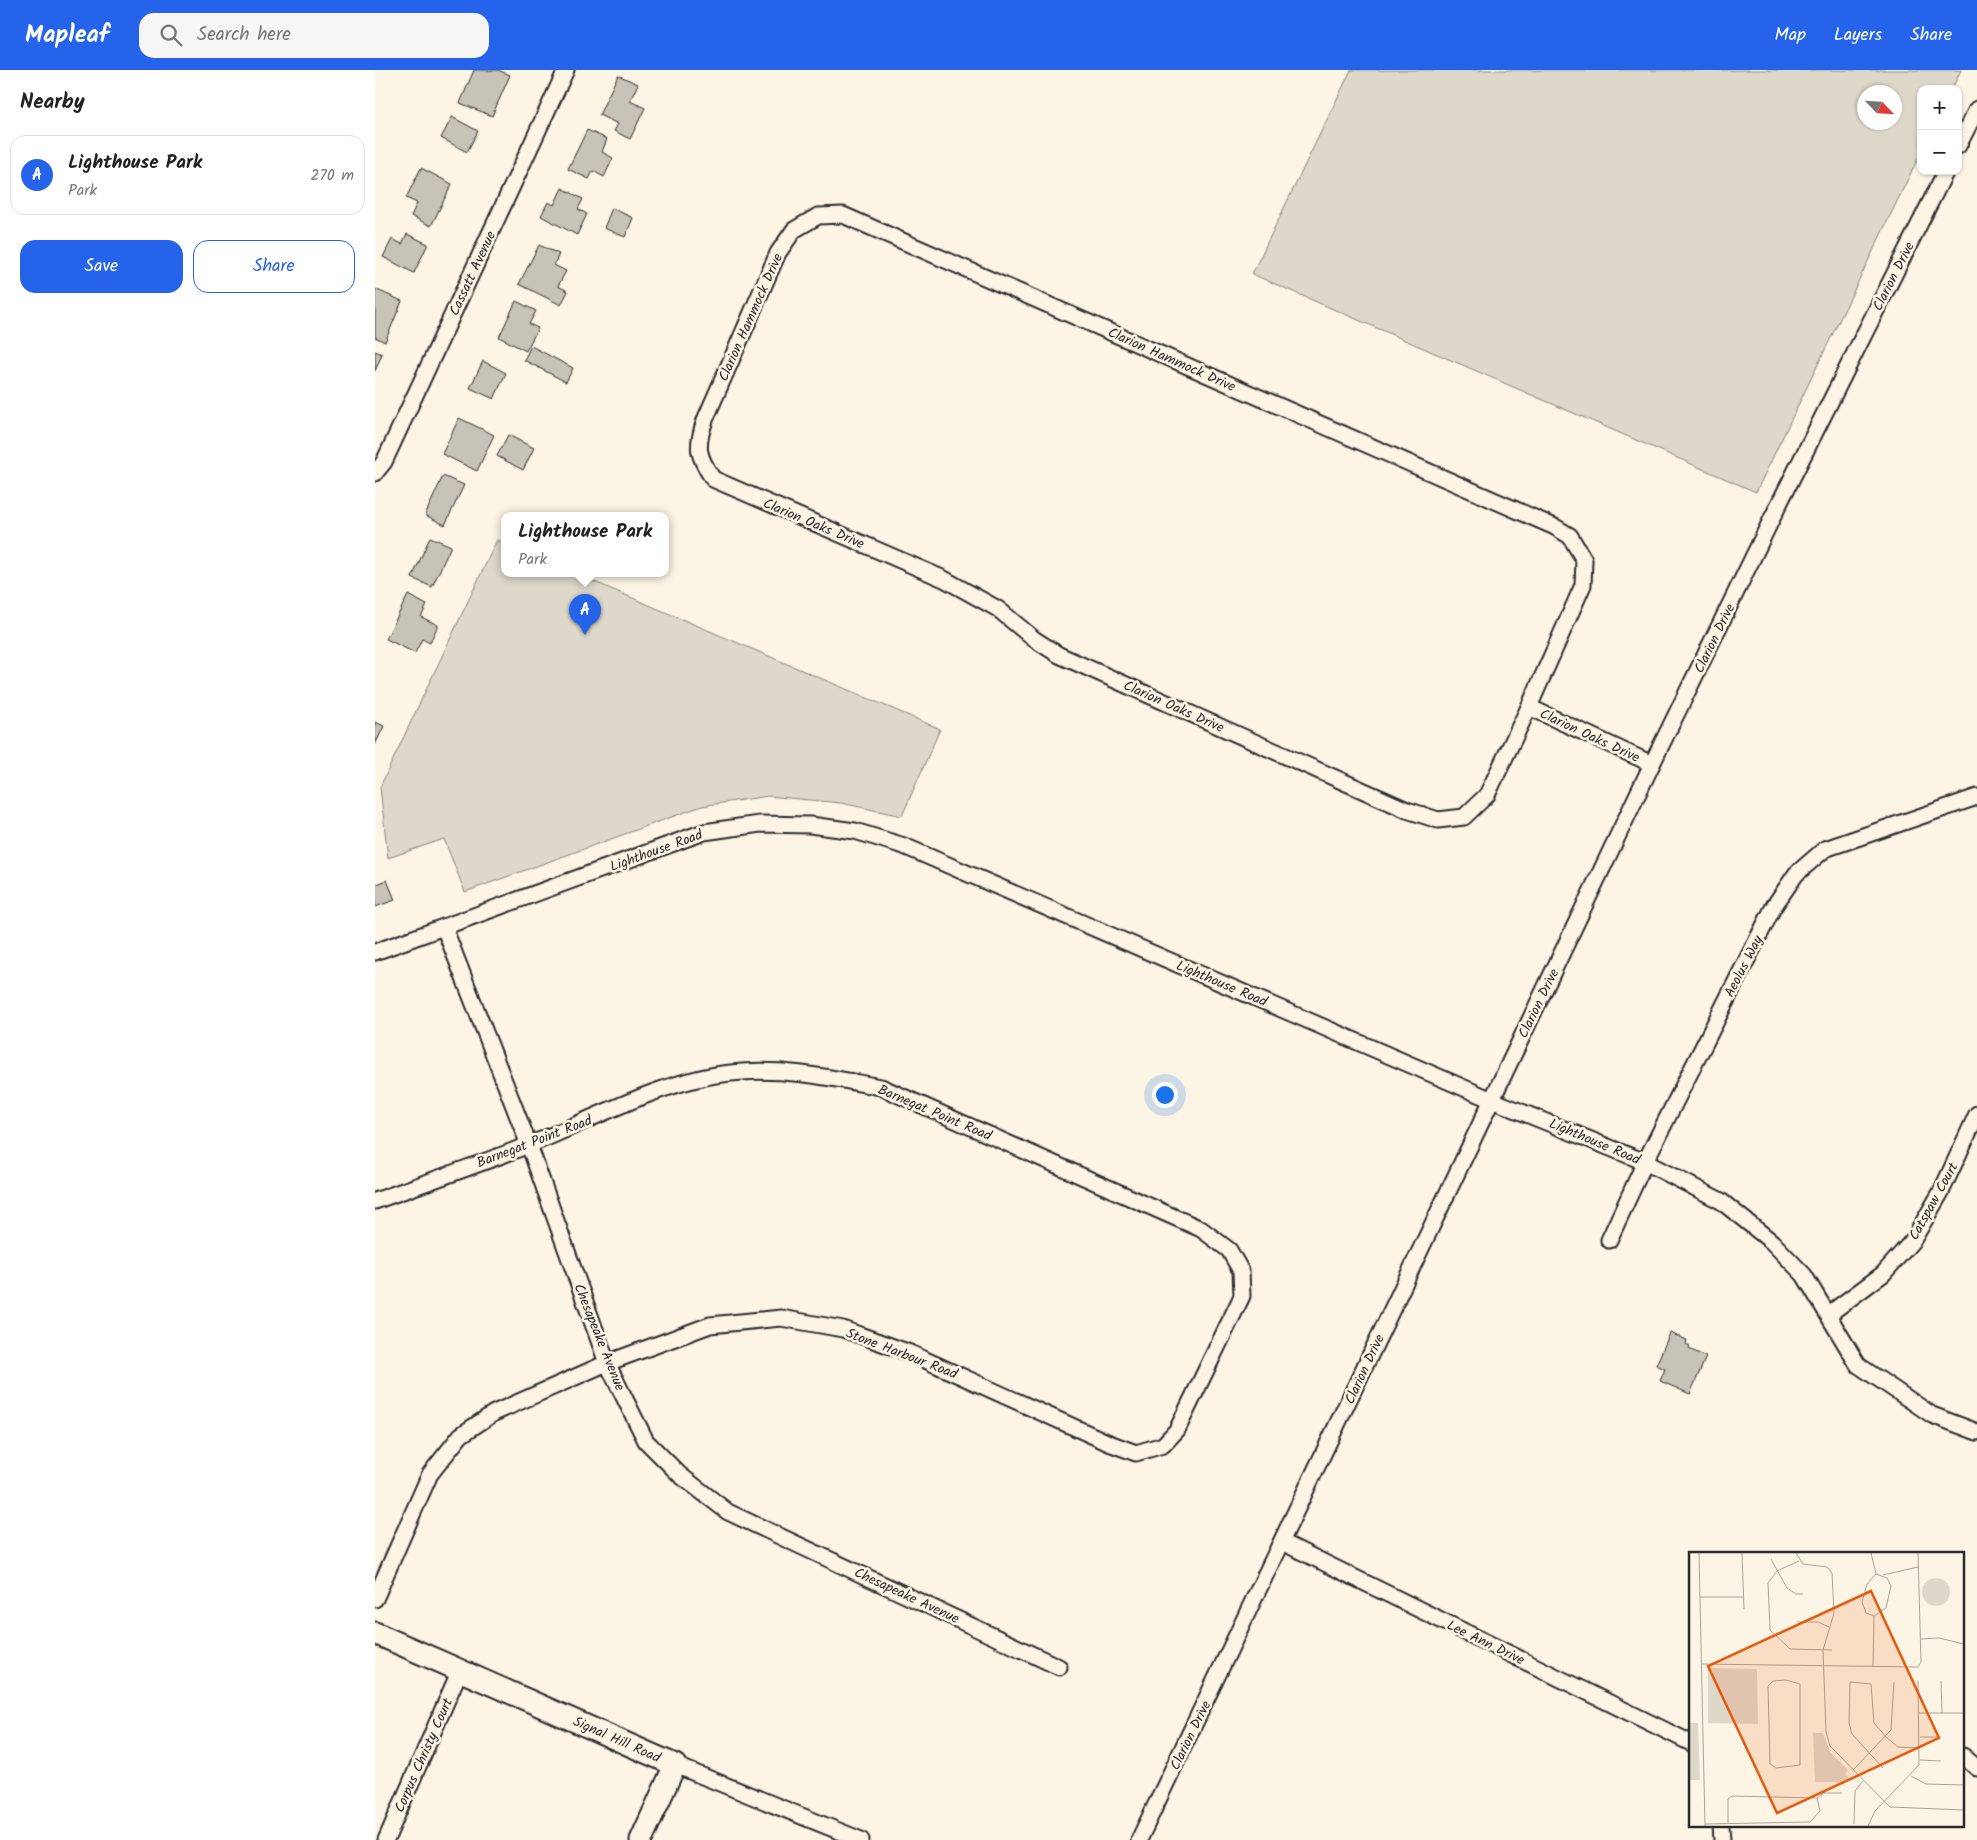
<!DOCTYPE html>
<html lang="en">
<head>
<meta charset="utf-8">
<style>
  :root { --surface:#fff; --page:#f6f6f6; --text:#222; --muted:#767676; --line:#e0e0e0; --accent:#2563eb }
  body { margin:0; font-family:Kalam,sans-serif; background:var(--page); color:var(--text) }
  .controls { position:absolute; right:15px; top:15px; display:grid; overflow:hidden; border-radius:10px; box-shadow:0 1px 4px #0004 }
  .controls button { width:45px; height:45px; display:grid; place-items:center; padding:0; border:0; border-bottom:1px solid var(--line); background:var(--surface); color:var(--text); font:25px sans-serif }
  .compass { position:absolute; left:1482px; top:15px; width:45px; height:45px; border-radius:50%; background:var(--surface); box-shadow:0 1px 4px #0004; rotate:115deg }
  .you { position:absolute; left:789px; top:1024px; width:18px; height:18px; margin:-12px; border:4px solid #fff; border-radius:50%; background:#1a73e8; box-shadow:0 0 0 8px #1a73e833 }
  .badge { display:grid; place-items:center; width:32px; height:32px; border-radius:50%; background:var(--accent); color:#fff; font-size:16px; font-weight:700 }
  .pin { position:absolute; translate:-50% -41px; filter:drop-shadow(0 1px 2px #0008) }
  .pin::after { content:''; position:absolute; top:26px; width:18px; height:15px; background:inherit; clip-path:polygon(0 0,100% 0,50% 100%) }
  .popup { position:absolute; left:126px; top:442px; width:168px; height:65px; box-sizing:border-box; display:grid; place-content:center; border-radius:10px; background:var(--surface); filter:drop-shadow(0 1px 4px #0005); font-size:16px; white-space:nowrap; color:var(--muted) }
  .popup b { font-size:19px; color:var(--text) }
  .popup::after { content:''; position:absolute; left:50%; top:100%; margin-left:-10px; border:10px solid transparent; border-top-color:var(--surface) }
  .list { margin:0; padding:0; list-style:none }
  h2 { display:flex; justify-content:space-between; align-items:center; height:65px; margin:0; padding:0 20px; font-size:21px }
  h2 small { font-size:16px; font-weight:400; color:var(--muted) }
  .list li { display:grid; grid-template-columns:32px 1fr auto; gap:15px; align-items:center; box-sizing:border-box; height:80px; margin:0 10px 10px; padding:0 10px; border:1px solid var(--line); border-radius:15px }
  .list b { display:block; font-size:19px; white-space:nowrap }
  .list p { margin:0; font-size:16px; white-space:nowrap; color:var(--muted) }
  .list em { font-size:16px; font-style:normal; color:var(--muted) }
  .actions { display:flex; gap:10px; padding:15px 20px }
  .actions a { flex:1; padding:11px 0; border:1px solid var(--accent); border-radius:15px; text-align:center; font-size:18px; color:var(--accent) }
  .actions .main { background:var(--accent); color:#fff }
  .icon { flex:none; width:28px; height:28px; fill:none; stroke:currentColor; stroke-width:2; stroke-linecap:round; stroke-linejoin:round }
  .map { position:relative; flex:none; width:1602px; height:1770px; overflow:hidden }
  header { display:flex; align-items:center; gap:30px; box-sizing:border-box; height:70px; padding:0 25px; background:var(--accent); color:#fff }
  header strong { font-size:24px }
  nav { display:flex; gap:28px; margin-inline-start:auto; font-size:18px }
  .search { width:350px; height:45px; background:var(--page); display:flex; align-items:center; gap:12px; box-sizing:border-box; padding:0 18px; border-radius:15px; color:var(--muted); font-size:19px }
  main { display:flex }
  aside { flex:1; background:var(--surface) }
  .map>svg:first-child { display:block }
  .green { fill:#ded8ca; stroke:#84827a; fill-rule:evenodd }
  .building { fill:#c8c3b7; stroke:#2b2b2b }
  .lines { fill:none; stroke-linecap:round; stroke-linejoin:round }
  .street-casing { stroke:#2b2b2b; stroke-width:19 }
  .secondary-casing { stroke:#2b2b2b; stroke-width:25 }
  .street { stroke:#fcf5e5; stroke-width:15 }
  .secondary { stroke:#fcf5e5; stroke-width:21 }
  .labels { text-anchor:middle; stroke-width:5; stroke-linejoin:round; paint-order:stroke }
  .street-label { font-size:14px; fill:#2b2b2b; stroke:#fcf5e5 }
  .inset-road { fill:none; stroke:#a8a49b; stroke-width:1 }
  .view { fill:#e8590c; fill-opacity:0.15; stroke:#e8590c; stroke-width:2.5 }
  .inset-edge { fill:none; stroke:#2b2b2b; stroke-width:2.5 }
</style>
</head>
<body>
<header>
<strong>Mapleaf</strong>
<div class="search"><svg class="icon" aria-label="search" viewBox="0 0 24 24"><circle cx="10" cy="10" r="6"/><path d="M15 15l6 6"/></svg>Search here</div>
<nav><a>Map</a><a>Layers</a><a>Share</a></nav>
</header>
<main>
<aside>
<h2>Nearby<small></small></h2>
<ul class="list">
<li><span class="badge">A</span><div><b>Lighthouse Park</b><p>Park</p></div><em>270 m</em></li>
</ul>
<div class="actions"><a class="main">Save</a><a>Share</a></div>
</aside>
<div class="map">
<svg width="1602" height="1770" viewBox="0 0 1602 1770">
  <rect width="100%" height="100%" fill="#fcf5e5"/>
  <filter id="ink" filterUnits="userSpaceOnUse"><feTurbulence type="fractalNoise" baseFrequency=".02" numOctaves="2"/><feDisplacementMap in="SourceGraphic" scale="10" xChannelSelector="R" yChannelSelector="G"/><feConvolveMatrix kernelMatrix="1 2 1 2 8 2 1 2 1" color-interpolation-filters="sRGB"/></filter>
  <g filter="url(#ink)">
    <g class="green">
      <path d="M976 0H1586L1577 19H1546V82L1381 422 877 204ZM1490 22H1520V52H1490Z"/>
      <path d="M122 470 130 473V504H201L565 659 527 746 466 733 393 726 327 736 90 822 69 769 13 788 5 717Z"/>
    </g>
    <g class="building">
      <path d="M99 0H123L135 5 117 46 85 33Z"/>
      <path d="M243 5 263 14 255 31 270 38 255 69 239 61 243 54 224 45Z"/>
      <path d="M77 47 103 61 92 82 66 68Z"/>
      <path d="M212 60 232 69 227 82 238 88 229 107 218 101 214 109 193 99Z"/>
      <path d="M46 98 77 114 56 156 36 146 42 133 31 128Z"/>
      <path d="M187 118 208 129 203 139 212 144 202 165 166 146 173 132 179 135Z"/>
      <path d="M237 138 258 148 250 167 229 158Z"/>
      <path d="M32 164 53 174 39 203 8 187 17 169 27 174Z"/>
      <path d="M164 175 184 184 179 195 191 201 183 216 193 221 186 235 144 214Z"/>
      <path d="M0 219 27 231 10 272 0 267Z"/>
      <path d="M141 231 161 241 154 254 163 258 151 281 124 267Z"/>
      <path d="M156 276 198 298 191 312 149 290Z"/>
      <path d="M0 281 7 284 0 301Z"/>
      <path d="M108 291 131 303 119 329 95 318Z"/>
      <path d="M84 348 119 365 102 401 67 384Z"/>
      <path d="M133 365 159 378 148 400 122 386Z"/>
      <path d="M68 406 89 415 70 455 50 445Z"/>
      <path d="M55 467 76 476 57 517 37 508Z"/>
      <path d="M33 525 52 535 46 547 63 555 55 573 47 569 40 583 11 569Z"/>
      <path d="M0 652 9 656 0 675Z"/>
      <path d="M12 810 20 830 0 837V815Z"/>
      <path d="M1295 1263 1312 1270 1311 1274 1315 1276 1314 1279 1331 1287 1315 1324 1285 1311 1290 1299 1281 1295Z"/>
    </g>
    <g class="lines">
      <defs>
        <g id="street">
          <path d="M1583 76 1602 39"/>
          <path d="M468 145 1180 457 1195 466 1209 490 1208 515 1154 637 1112 725 1089 747 1063 750 1032 740 684 585 659 569 623 539 569 509 338 409C322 385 321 377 330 350L403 183 419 160 443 146Z"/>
          <path d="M0 403 9 392 191 0"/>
          <path d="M1154 637 1277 694"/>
          <path d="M69 857 154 1075 232 1293 271 1371 305 1405 353 1442 684 1597"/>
          <path d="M0 882 329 762 385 754 435 755 480 761 529 776 1117 1030 1270 1092 1346 1131 1397 1172 1429 1205 1483 1295 1557 1345 1602 1362"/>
          <path d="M0 1131C57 1110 115 1091 171 1068 227 1044 295 1009 356 1003 406 997 457 1008 506 1017L826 1159 854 1180 866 1201 867 1226 802 1360 788 1375 761 1383 734 1373 535 1283 468 1259 406 1248 335 1255 232 1293 119 1343 86 1365 55 1404 0 1529"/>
          <path d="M1234 1170 1270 1092 1399 836 1421 804 1450 779 1602 727"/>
          <path d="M1454 1244 1508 1204 1538 1170 1566 1122 1602 1044"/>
          <path d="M907 1472 1316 1673"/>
          <path d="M1588 1686 1602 1698"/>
          <path d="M300 1695 486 1770"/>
          <path d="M1346 1756 1347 1770"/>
          <path d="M11 1770 85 1600"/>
          <path d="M764 1770 1277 694 1405 432 1571 101"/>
        </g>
        <path id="secondary" d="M0 1563 300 1695 266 1770"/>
      </defs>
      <use href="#street" class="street-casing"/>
      <use href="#secondary" class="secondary-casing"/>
      <use href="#street" class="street"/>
      <use href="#secondary" class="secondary"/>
    </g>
  </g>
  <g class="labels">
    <g class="street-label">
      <text transform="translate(97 203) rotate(-65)" y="5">Cassatt Avenue</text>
      <text transform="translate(1518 206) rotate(-63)" y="5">Clarion Drive</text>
      <text transform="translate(375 247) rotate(-66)" y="5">Clarion Hammock Drive</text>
      <text transform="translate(797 289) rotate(24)" y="5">Clarion Hammock Drive</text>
      <text transform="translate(439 453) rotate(23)" y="5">Clarion Oaks Drive</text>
      <text transform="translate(1339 568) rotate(-64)" y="5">Clarion Drive</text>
      <text transform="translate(799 636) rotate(24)" y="5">Clarion Oaks Drive</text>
      <text transform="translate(1215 665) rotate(25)" y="5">Clarion Oaks Drive</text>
      <text transform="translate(281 780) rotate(-20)" y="5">Lighthouse Road</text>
      <text transform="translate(1368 896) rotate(-63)" y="5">Aeolus Way</text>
      <text transform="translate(847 913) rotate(23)" y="5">Lighthouse Road</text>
      <text transform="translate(1163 933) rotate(-64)" y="5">Clarion Drive</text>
      <text transform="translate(560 1042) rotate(23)" y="5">Barnegat Point Road</text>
      <text transform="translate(159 1071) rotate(-21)" y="5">Barnegat Point Road</text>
      <text transform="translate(1220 1071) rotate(23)" y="5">Lighthouse Road</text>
      <text transform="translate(1558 1131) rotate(-61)" y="5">Catspaw Court</text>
      <text transform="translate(225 1267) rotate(68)" y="5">Chesapeake Avenue</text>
      <text transform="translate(527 1283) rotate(21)" y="5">Stone Harbour Road</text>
      <text transform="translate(989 1299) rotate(-65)" y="5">Clarion Drive</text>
      <text transform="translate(532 1525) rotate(25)" y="5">Chesapeake Avenue</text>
      <text transform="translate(1111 1572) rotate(26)" y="5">Lee Ann Drive</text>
      <text transform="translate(815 1665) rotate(-64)" y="5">Clarion Drive</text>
      <text transform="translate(242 1669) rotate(24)" y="5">Signal Hill Road</text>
      <text transform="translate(48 1685) rotate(-66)" y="5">Corpus Christy Court</text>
    </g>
  </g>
  <g transform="translate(1314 1482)">
    <rect width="275" height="275" fill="#fcf5e5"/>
    <path d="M233 40a14 14 0 1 1 28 0a14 14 0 1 1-28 0ZM19 116 68 117 69 172 19 171ZM0 171H9L11 228H0ZM124 181H134L141 200 159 218 156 222 160 226 153 230H126Z" fill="#ded8ca"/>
    <path class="inset-road" d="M10 1 16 274M53 1 55 57M107 1 114 12 138 15 143 21 145 61 134 98 137 180 141 194 201 255 275 258M182 1 187 22M82 7 98 36 107 42H114M110 9 88 19 79 31 81 78 101 97 143 98M187 22 198 26 202 34 197 56 185 64 177 61 173 50 178 32ZM194 23 229 15M11 45H54M108 70H129L140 75M231 87 250 86 275 92M13 112 229 115 232 110 229 1M184 115 185 64M97 128 111 132V213L87 216 81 212 79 134 84 129ZM252 129 253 161M230 161H275M231 185H250M231 208 252 209M194 216 163 182 160 171 161 130 182 132 185 171 197 185 209 195 231 196M164 218 202 178 205 130M222 224 237 232 275 233M128 246 135 241H153M16 272 121 270 131 259 128 246M39 272V247L43 244 128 246M165 272 166 239 174 229M179 274 186 259 230 213 229 129"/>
    <path class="view" d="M182 39 250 186 88 261 19 114Z"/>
    <rect width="275" height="275" class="inset-edge"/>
  </g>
</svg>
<div class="controls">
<button>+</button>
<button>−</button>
</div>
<svg class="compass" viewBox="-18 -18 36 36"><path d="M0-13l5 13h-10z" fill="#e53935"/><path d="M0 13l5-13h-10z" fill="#767676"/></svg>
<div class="you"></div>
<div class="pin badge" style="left:210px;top:565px">A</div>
<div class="popup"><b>Lighthouse Park</b>Park</div>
</div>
</main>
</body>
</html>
